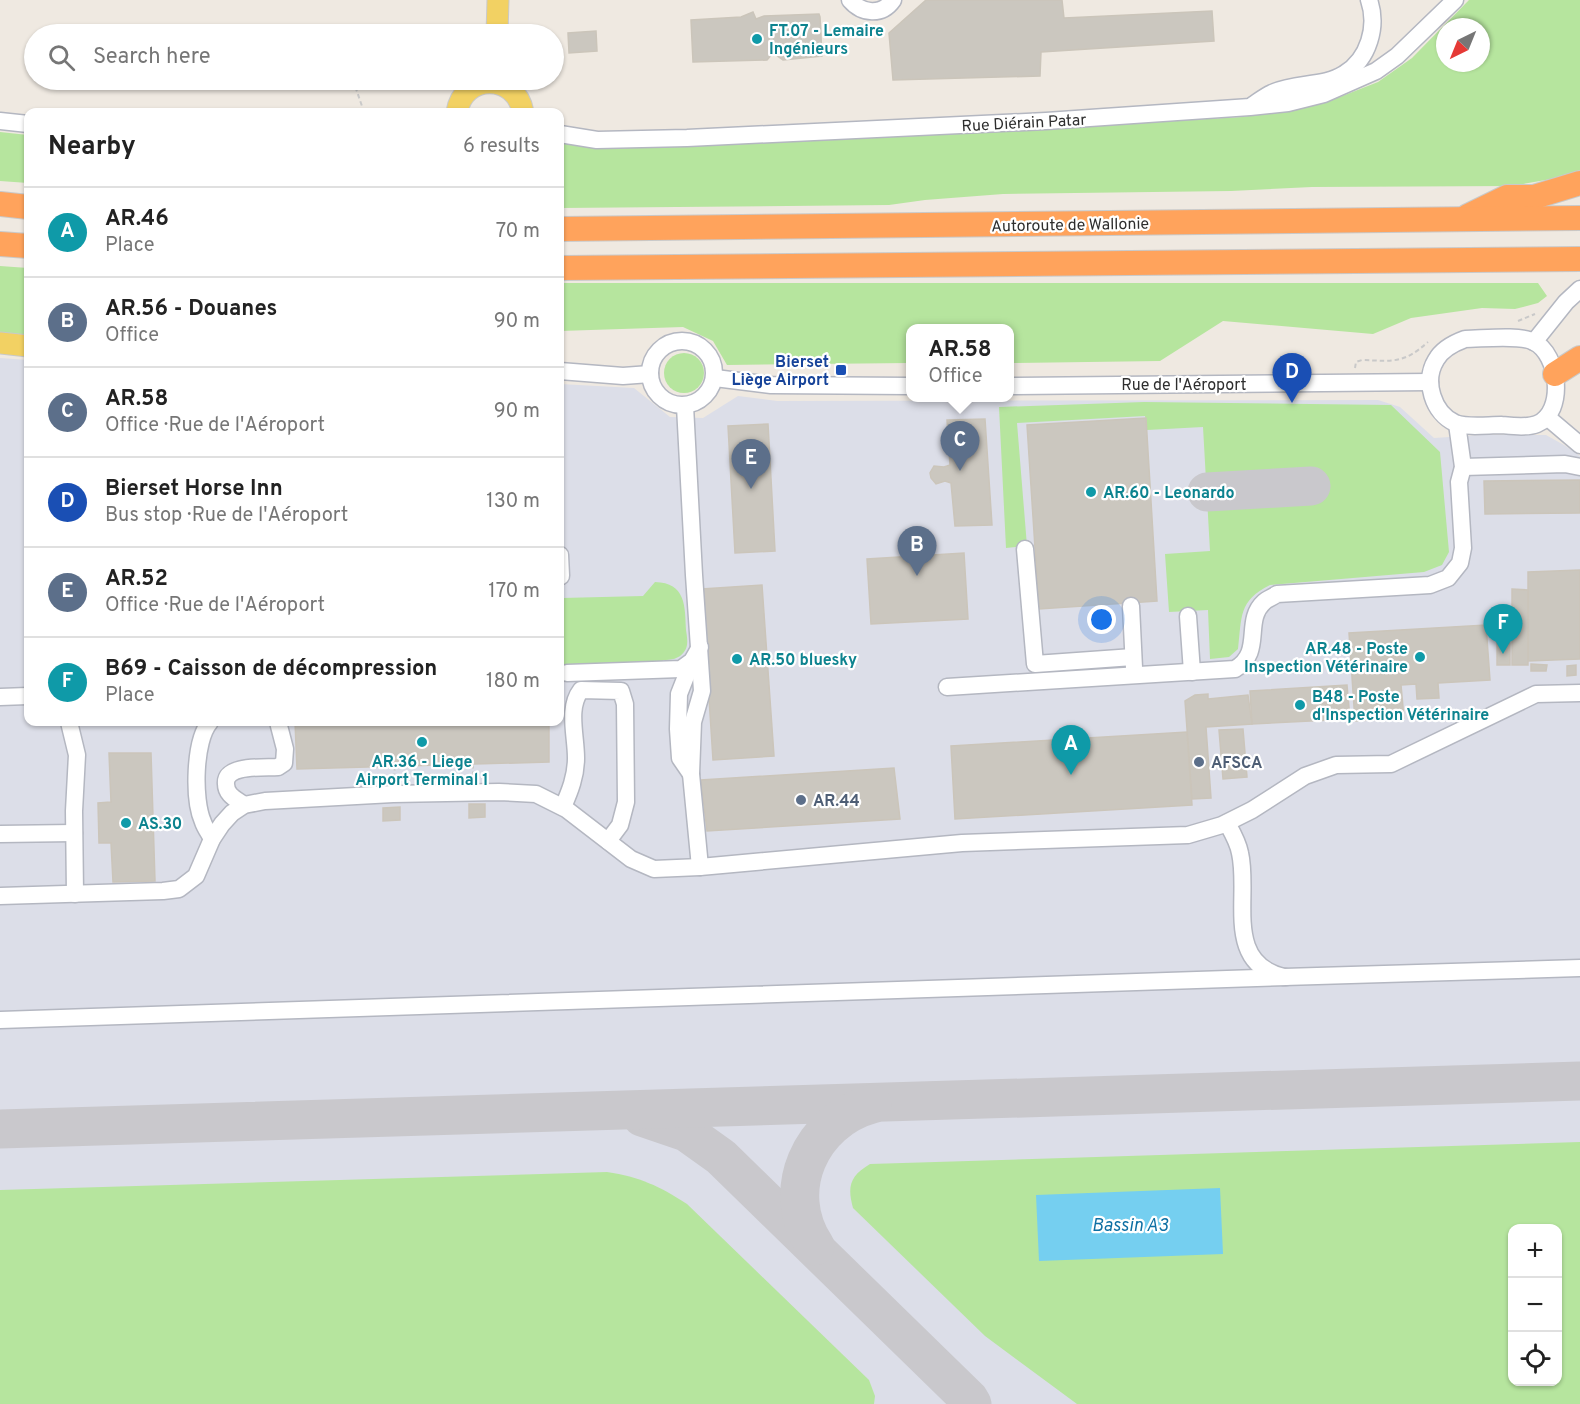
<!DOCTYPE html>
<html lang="en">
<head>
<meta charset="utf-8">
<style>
  :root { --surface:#fff; --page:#f2f2f2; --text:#222; --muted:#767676; --line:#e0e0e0; --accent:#0f766e }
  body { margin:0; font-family:Overpass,sans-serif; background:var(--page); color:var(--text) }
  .controls { position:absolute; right:18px; bottom:18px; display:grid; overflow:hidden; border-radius:12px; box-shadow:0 2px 4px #0004 }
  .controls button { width:54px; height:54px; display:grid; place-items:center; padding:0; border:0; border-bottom:2px solid var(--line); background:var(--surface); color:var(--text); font:30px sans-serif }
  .compass { position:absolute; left:1436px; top:18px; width:54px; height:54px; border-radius:50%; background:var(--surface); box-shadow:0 2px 4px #0004; rotate:223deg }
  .you { position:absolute; left:1102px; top:620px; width:21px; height:21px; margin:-15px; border:4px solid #fff; border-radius:50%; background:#1a73e8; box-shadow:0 0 0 9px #1a73e833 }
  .badge { display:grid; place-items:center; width:39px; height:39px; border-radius:50%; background:var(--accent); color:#fff; font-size:20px; font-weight:700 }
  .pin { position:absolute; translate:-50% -50px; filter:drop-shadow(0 2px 3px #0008) }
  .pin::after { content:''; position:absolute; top:32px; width:21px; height:18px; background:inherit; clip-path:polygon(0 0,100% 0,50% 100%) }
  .popup { position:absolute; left:906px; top:324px; width:108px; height:78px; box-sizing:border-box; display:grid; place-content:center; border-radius:12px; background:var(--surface); filter:drop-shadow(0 2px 4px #0005); font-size:20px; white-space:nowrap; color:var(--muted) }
  .popup b { font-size:22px; color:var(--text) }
  .popup::after { content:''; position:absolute; left:50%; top:100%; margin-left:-12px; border:12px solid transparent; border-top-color:var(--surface) }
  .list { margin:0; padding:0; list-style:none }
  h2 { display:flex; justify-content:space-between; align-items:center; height:78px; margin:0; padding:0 24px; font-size:26px }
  h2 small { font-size:20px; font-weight:400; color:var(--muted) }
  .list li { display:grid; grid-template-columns:39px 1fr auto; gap:18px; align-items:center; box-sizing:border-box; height:90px; padding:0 24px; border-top:2px solid var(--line) }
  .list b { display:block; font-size:22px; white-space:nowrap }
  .list p { margin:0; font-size:20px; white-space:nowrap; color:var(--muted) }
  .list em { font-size:20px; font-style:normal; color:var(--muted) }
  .icon { flex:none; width:33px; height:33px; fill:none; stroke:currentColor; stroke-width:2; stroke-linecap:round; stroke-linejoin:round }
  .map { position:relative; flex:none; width:1580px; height:1404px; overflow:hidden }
  .search { position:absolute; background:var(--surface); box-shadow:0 2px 4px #0004; left:24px; top:24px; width:540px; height:66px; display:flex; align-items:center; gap:15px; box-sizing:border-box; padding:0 21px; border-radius:33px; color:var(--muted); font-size:22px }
  .panel { position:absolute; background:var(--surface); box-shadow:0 2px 4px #0004; left:24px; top:108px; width:540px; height:618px; border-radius:12px }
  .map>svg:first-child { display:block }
  .airport { fill:#dcdee8; fill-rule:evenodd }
  .green { fill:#b6e59e; fill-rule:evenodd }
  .water { fill:#75cff0 }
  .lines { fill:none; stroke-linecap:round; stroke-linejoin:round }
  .taxiway { stroke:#c9c8cc; stroke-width:39 }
  .building { fill:#cbc7bf; stroke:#cbc5ba; stroke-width:1.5 }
  .minor-casing { stroke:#b4b7c1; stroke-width:19 }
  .major-casing { stroke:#c9c9c9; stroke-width:23 }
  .highway-casing { stroke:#c9c9c9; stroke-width:26 }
  .path { stroke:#c9c9c9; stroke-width:2; stroke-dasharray:4.5 3; stroke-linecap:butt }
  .minor { stroke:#fff; stroke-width:16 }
  .major { stroke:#f2d163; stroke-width:21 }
  .highway { stroke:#ffa35c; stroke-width:24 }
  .culture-dot { fill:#0f9aa8; stroke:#fff; stroke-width:2 }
  .transit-dot { fill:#1a4fb4; stroke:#fff; stroke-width:2 }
  .service-dot { fill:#5c6f8a; stroke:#fff; stroke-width:2 }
  .labels { text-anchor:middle; stroke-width:4.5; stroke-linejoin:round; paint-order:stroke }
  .culture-label { font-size:16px; font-weight:bold; fill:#0d838f; stroke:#fff; text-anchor:start }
  .street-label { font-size:16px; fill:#2e2e2e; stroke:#fff }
  .transit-label { font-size:16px; font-weight:bold; fill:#164399; stroke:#fff; text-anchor:end }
  .service-label { font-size:16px; font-weight:bold; fill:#4e5e75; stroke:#fff; text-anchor:start }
  .water-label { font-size:18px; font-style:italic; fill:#0d6fa3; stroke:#fff }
</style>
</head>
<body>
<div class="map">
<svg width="1580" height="1404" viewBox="0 0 1580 1404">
  <rect width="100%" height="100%" fill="#efe9e1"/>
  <path class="airport" d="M0 358 28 360V722H560V384L634 388 670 417 703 418 738 396 777 401 1378 400 1400 407 1434 438 1480 435H1546L1564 445 1580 456V1404H0ZM1512 1228H1558V1382H1512Z"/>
  <g class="green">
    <path d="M1469 0H1580V170L1557 178 1512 186 1312 187 1231 191 1003 194 925 200 889 205 560 208V143L605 149 920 135 1242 117 1327 102 1378 82 1412 58ZM1445 27H1481V63H1445Z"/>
    <path d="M0 132 28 135V183L0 181Z"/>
    <path d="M0 266 28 268V338L0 336Z"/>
    <path d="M560 283H1538L1547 296 1538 303 1515 309 1482 308 1411 318 1373 334 1223 321 1160 361 1010 363V328H910V363L727 365 713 341 683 327 560 331Z"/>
    <circle cx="684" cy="373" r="20"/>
    <path d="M1144 402 1391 405 1440 452 1449 552 1442 565 1424 572 1270 585C1238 601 1242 617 1238 649L1229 657 1210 659 1208 610 1169 612 1165 554 1210 551 1203 427 1147 430 1145 416 1017 423 1027 546 1006 548 999 407Z"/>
    <path d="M655 582C686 583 685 606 686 630 687 637 689 646 684 652 679 659 671 660 663 660L662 664 564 666 562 598 643 596Z"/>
    <path d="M1580 1142V1404H1077L985 1336 853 1208C847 1186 850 1176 870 1164ZM1512 1228H1558V1382H1512Z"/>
    <path d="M607 1172C640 1177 659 1186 687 1204L869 1380 875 1396 874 1404H0V1190Z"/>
  </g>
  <path class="water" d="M1220 1188 1223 1254 1039 1261 1036 1195Z"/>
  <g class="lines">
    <g class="taxiway">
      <path d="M1207 492 1311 486"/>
      <path d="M642 1117 686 1132 721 1157 969 1399 972 1404"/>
      <path d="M0 1129 1580 1081"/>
      <path d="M815 1246C779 1191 810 1121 872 1104"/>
    </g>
  </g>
  <g class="building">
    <path d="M926 0H1062L1064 18 1212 11 1214 41 1041 52 1040 76 893 80 889 33Z"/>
    <path d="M753 12 756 19 764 16 819 14 820 17 822 56 783 60 773 53 767 60 693 62 691 20 741 17Z"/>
    <path d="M596 31 597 51 569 53 568 33Z"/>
    <path d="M1146 418 1157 601 1039 609 1027 425Z"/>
    <path d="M985 419 992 525 955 526 951 483 945 481 936 484 931 478 930 473 934 466 944 467 950 465 947 420Z"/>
    <path d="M768 424 775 551 735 553 728 426Z"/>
    <path d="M1580 480V513L1485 514 1484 481Z"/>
    <path d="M964 553 968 619 871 624 867 559Z"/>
    <path d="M1580 570V659L1528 661V572Z"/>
    <path d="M762 585 774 756 713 760 702 589Z"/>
    <path d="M1512 589 1528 590V665H1512Z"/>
    <path d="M1486 625 1490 680 1438 683 1439 698 1417 699 1416 684 1401 685 1404 718 1355 721 1349 633Z"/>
    <rect x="1497" y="643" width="13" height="22"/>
    <path d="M1531 664 1547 665 1546 671H1531Z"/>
    <path d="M1576 665V675L1567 676V666Z"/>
    <path d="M1347 685 1350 719 1252 724 1250 691Z"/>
    <path d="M1208 694V699L1248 695 1252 724 1206 727 1211 798 1192 799 1185 701 1195 695Z"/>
    <path d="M295 722H549V762L297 769Z"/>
    <path d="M1243 729 1247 777 1223 779 1219 730Z"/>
    <path d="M1187 732 1192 805 955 819 951 746Z"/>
    <path d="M109 753H151L155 881 113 882 111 843H99L98 803 111 802Z"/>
    <path d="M894 768 900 819 707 831 701 780Z"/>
    <path d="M469 804H485V817L469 818Z"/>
    <path d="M400 807V820L383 821V808Z"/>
  </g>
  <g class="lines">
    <defs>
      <g id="minor">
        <path d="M850 0C862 14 882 16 893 0"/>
        <path d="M1253 105C1259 101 1265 96 1272 93 1294 82 1324 87 1344 74 1369 59 1378 26 1369 0"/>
        <path d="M0 121 28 124"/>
        <path d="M560 134 597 140 687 138 1046 121 1250 107 1288 103 1324 94 1376 71 1397 56 1455 0"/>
        <path d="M1465 339C1482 339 1519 334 1534 342 1559 354 1566 412 1537 424 1527 428 1512 426 1501 425 1487 425 1468 428 1455 423 1433 413 1423 381 1436 360 1442 349 1454 343 1465 339Z"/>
        <circle cx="682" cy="373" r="32"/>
        <path d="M1534 342 1566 302 1580 289"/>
        <path d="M560 371 623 376 650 374"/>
        <path d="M715 378 771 385 910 386"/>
        <path d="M1010 386 1430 382"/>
        <path d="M685 406 694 575 702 691 693 722 691 774 700 867"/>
        <path d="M1547 417 1580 445"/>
        <path d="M1463 467 1565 464 1580 467"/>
        <path d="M1025 549 1035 664 1133 657"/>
        <path d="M560 555 561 576"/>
        <path d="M1131 606 1134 668"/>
        <path d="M1188 616 1192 672"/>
        <path d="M567 673 681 669 692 661 700 647"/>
        <path d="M947 687 1235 669C1264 652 1243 621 1264 602 1267 599 1273 597 1277 594L1430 585 1448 578 1460 563 1463 548 1459 482 1463 467 1457 424"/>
        <path d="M0 697 28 696"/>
        <path d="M69 722 77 755 74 811 75 894"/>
        <path d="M210 722C194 740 193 800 203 822 205 828 209 833 212 839"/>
        <path d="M691 774 680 758 678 729 679 694 692 661"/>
        <path d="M244 805C236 799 226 795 226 784 224 764 264 768 278 767L284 763 285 749 278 722"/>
        <path d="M563 807C570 791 576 776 576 758 576 735 567 708 581 690L621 691 625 704 626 802 620 825 608 841"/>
        <path d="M1227 823C1232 832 1238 842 1240 853 1250 896 1223 963 1284 977L1580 968"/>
        <path d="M0 834 74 833"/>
        <path d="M0 896 163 891 179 889 196 876 212 839 222 824 232 813 244 805 265 801 393 794 499 792 536 794 566 809 631 859 654 869 700 867 962 843 1188 835 1222 825 1252 810 1305 776 1336 765 1391 764 1536 694 1580 693"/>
        <path d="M0 1020 1286 977"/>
      </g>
      <g id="major">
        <path d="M497 34 498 0"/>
        <path d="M457 112C463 73 516 73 523 112"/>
        <path d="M0 343 28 346"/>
      </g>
      <g id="highway">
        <path d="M0 204 28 207"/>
        <path d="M1468 216 1507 197H1534L1580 183"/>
        <path d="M560 229 1580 218"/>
        <path d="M0 244 28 246"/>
        <path d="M560 268 1580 259"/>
        <path d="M1555 374 1580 358"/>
      </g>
    </defs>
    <use href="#minor" class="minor-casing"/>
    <use href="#major" class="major-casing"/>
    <use href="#highway" class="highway-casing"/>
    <g class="path">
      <path d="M353 80 364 112"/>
      <path d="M1518 321 1535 314"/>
      <path d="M1355 368 1356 362 1362 360C1394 361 1403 364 1428 342"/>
      <path d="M473 764V777"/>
      <path d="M394 778 395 766"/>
    </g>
    <use href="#minor" class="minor"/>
    <use href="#major" class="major"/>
    <use href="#highway" class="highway"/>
  </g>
  <g class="culture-dot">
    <circle cx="757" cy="39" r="6"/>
    <circle cx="1091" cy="492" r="6"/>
    <circle cx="1420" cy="657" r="6"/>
    <circle cx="737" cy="659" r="6"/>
    <circle cx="1300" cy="705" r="6"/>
    <circle cx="422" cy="742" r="6"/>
    <circle cx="126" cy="823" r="6"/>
  </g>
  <rect class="transit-dot" x="835" y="364" width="12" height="12" rx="3"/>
  <g class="service-dot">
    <circle cx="1199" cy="762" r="6"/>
    <circle cx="801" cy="800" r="6"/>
  </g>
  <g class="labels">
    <g class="culture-label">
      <text x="769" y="36">FT.07 - Lemaire<tspan x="769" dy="18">Ingénieurs</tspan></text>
      <text x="1103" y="498">AR.60 - Leonardo</text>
      <text x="1408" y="654" text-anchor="end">AR.48 - Poste<tspan x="1408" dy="18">Inspection Vétérinaire</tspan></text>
      <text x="749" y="665">AR.50 bluesky</text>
      <text x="1312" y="702">B48 - Poste<tspan x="1312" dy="18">d'Inspection Vétérinaire</tspan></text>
      <text x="422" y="767" text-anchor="middle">AR.36 - Liege<tspan x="422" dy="18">Airport Terminal 1</tspan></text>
      <text x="138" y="829">AS.30</text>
    </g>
    <g class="street-label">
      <text transform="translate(1024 122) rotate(-3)" y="6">Rue Diérain Patar</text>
      <text transform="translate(1070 224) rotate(-1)" y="6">Autoroute de Wallonie</text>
      <text x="1184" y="390">Rue de l'Aéroport</text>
    </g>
    <g class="transit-label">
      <text x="829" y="367">Bierset<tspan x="829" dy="18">Liège Airport</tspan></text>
    </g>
    <g class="service-label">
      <text x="1211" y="768">AFSCA</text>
      <text x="813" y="806">AR.44</text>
    </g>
    <g class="water-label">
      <text x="1130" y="1231">Bassin A3</text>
    </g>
  </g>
</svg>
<div class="controls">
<button>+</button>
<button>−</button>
<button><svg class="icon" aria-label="locate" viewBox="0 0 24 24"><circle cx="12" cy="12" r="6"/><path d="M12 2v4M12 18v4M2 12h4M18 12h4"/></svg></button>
</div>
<svg class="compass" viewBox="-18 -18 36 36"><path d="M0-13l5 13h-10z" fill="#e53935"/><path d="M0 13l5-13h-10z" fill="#767676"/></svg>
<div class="you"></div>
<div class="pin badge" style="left:1071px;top:775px;background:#0f9aa8">A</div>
<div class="pin badge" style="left:917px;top:576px;background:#5c6f8a">B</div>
<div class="pin badge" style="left:960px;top:471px;background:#5c6f8a">C</div>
<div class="popup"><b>AR.58</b>Office</div>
<div class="pin badge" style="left:1292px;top:403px;background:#1a4fb4">D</div>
<div class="pin badge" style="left:751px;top:489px;background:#5c6f8a">E</div>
<div class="pin badge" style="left:1503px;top:654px;background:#0f9aa8">F</div>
<div class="search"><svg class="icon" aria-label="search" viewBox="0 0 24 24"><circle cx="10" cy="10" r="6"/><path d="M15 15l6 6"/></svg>Search here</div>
<section class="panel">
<h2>Nearby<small>6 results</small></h2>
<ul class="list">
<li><span class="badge" style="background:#0f9aa8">A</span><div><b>AR.46</b><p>Place</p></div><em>70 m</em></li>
<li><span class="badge" style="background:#5c6f8a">B</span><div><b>AR.56 - Douanes</b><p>Office</p></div><em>90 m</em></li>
<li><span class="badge" style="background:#5c6f8a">C</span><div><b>AR.58</b><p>Office · Rue de l'Aéroport</p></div><em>90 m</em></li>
<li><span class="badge" style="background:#1a4fb4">D</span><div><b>Bierset Horse Inn</b><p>Bus stop · Rue de l'Aéroport</p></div><em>130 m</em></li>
<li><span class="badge" style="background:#5c6f8a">E</span><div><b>AR.52</b><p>Office · Rue de l'Aéroport</p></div><em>170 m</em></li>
<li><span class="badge" style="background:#0f9aa8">F</span><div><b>B69 - Caisson de décompression</b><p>Place</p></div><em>180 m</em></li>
</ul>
</section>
</div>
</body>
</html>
